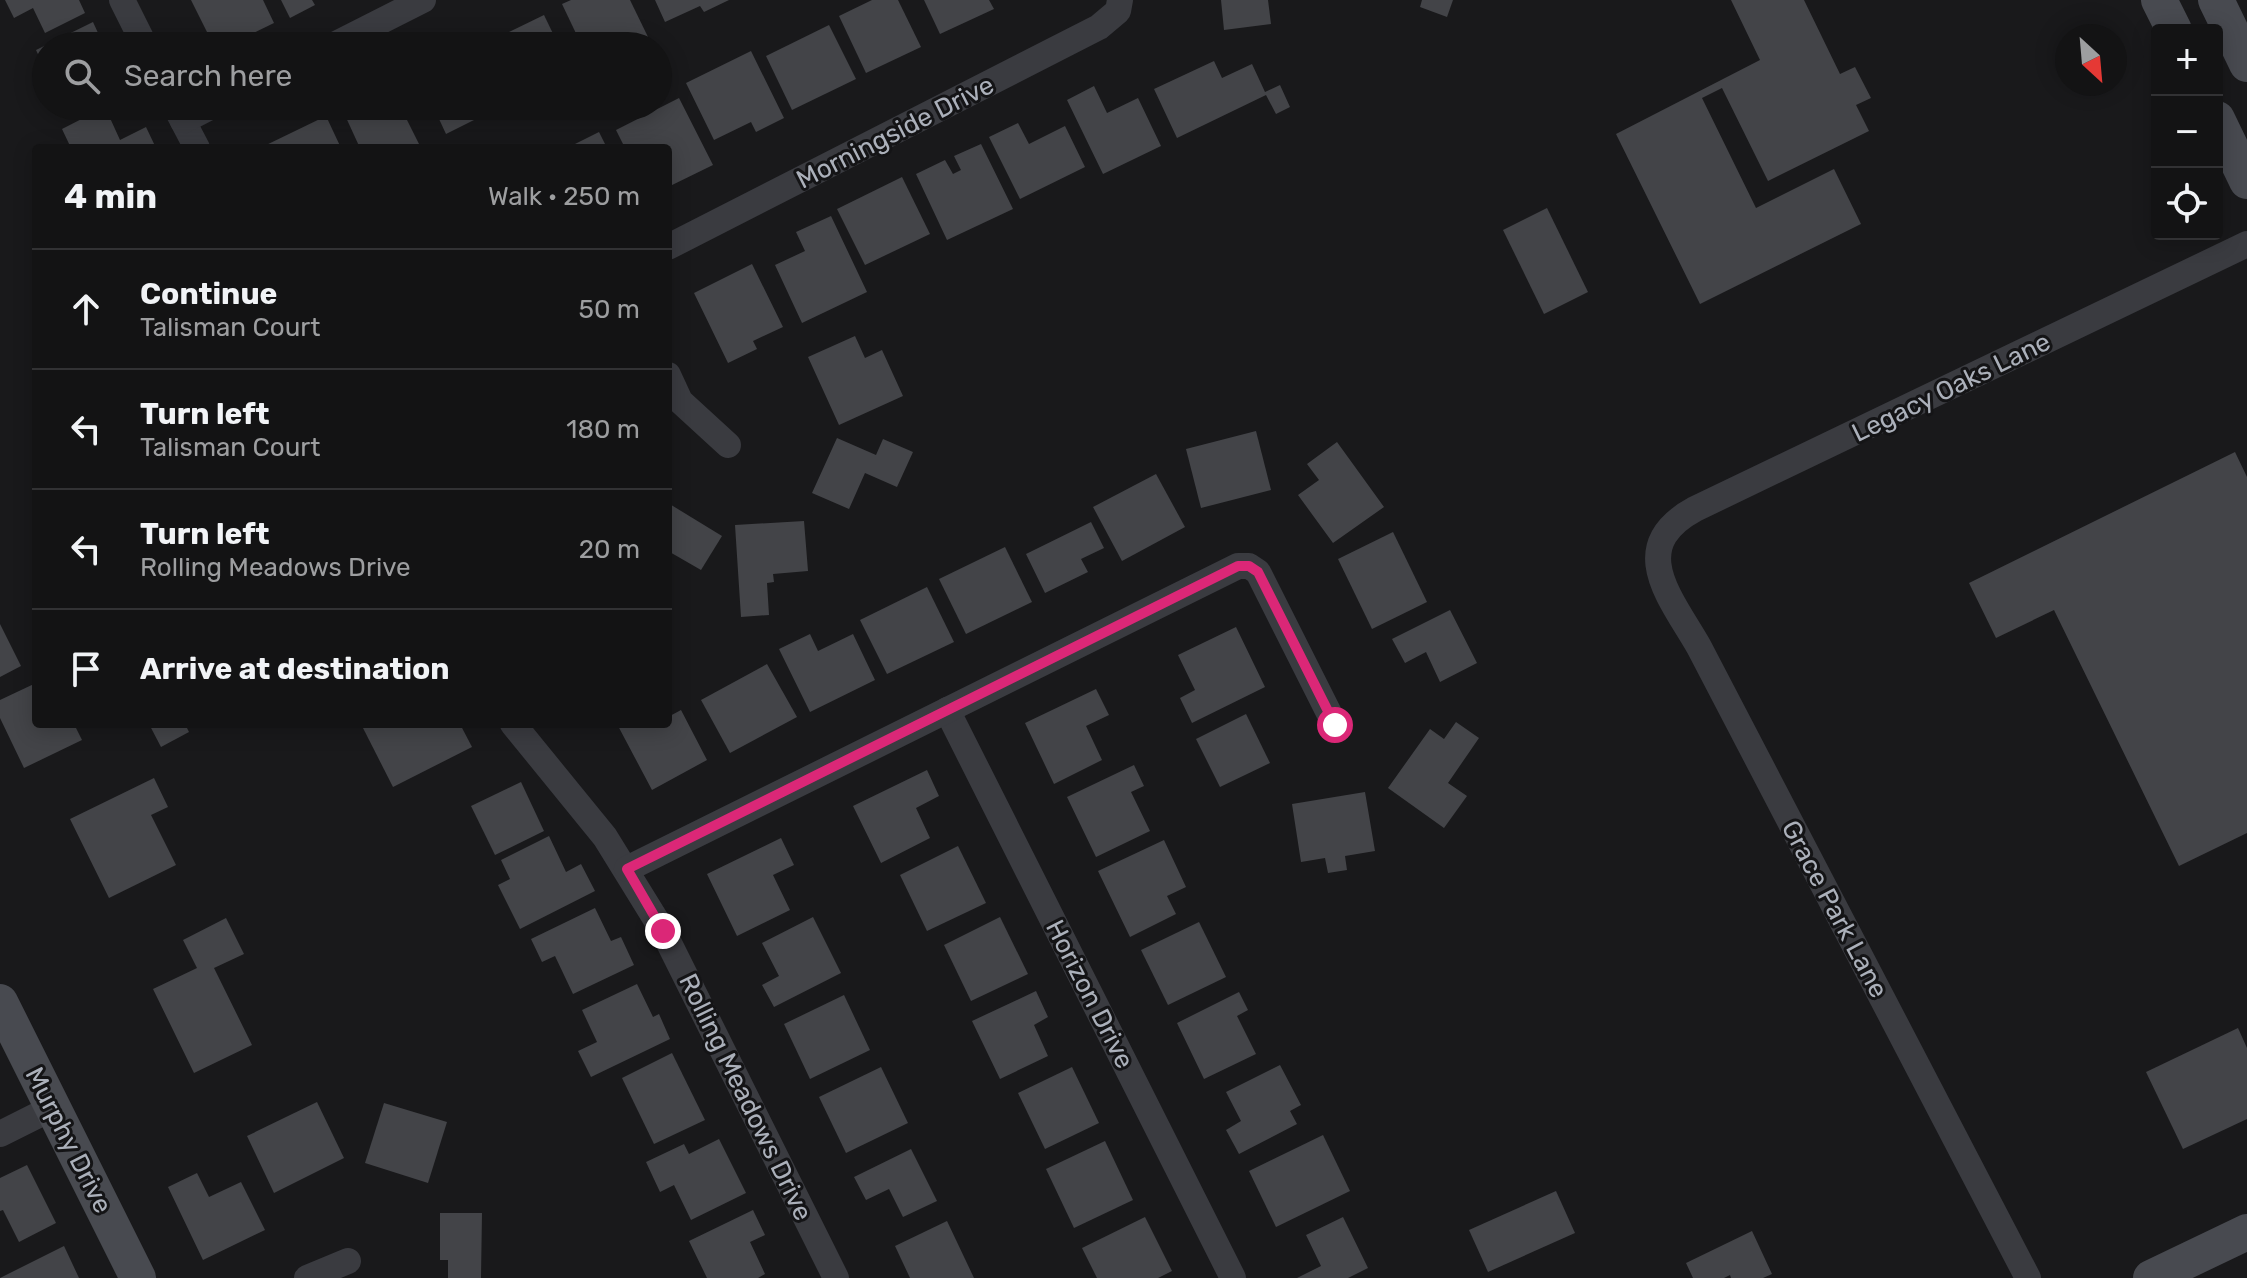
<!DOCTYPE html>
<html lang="en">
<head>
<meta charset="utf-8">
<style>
  :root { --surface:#131314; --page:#1c1c1d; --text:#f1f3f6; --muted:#9d9ea0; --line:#323234 }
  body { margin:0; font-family:Rubik,sans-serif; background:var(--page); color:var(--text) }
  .controls { position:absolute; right:24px; top:24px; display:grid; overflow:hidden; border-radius:8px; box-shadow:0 4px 20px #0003 }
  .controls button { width:72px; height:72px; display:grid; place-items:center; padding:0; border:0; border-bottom:2px solid var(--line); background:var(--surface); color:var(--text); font:40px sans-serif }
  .compass { position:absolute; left:2055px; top:24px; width:72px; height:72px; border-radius:50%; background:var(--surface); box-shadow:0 4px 20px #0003; rotate:154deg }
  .stop { position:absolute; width:24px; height:24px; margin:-18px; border:6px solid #db2777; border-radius:50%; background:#fff }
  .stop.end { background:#db2777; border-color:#fff; box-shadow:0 2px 8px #0008 }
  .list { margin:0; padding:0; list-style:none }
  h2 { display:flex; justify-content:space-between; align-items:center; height:104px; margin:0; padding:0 32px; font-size:34px }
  h2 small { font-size:26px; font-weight:400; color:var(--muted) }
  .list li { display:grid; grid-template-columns:52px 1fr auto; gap:24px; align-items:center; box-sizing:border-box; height:120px; padding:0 32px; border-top:2px solid var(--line) }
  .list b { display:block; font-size:30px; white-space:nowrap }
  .list p { margin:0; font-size:26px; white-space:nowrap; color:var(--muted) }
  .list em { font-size:26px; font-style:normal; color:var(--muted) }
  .icon { flex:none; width:44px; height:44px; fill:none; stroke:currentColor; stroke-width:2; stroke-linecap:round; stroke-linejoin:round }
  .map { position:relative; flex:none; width:2247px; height:1278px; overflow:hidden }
  .search { position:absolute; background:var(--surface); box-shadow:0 4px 20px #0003; left:32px; top:32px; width:640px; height:88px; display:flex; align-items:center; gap:20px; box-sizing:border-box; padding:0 28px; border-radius:44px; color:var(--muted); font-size:30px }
  .panel { position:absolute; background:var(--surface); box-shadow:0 4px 20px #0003; left:32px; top:144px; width:640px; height:584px; border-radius:8px }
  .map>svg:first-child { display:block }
  .building { fill:#434448 }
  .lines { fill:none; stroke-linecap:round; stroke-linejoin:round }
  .street { stroke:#3a3b40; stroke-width:26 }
  .secondary { stroke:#484a50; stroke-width:36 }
  .route { stroke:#db2777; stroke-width:10 }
  .labels { text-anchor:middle; stroke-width:6; stroke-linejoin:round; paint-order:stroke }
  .street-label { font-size:26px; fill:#abb0ba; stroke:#141416 }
</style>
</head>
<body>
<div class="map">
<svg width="2247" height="1278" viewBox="0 0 2247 1278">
  <rect width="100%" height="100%" fill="#19191b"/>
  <g class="building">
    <path d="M5 0H79L85 13 45 33 33 8 14 18Z"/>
    <path d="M191 0H263L274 23 227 46H214Z"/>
    <path d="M281 0H312L315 5 290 18Z"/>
    <path d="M571 0H630L648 37 630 46H582L562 4Z"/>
    <path d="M655 0H729L704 12 700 6 665 22Z"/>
    <path d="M872 0H898L921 47 866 73 839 16Z"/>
    <path d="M924 0H989L994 9 940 34Z"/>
    <path d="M1221 0H1268L1271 24 1224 30Z"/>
    <path d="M1422 0H1453L1447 17 1420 7Z"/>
    <path d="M1731 0H1804L1840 74 1855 67 1871 98 1856 105 1869 131 1768 181 1722 88 1702 98 1756 208 1834 169 1861 224 1700 304 1616 134 1760 60Z"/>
    <path d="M544 15 559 46H480Z"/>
    <path d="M93 22 104 46H46V71L36 50Z"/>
    <path d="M829 25 856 79 792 110 766 56Z"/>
    <path d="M751 51 784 118 756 132 751 122 714 140 686 83Z"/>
    <path d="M1214 61 1222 78 1252 64 1265 92 1280 85 1290 107 1276 114 1266 95 1177 138 1154 89Z"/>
    <path d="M1094 86 1107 113 1138 98 1161 146 1103 174 1067 100Z"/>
    <path d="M679 98 713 165 668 187V148H625L616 130Z"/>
    <path d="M353 106H400L420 146 360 148 343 111Z"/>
    <path d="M433 106H494L496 109 446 134Z"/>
    <path d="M105 107 120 140 146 127 156 148H71L62 129Z"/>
    <path d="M326 116 341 148H260Z"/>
    <path d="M1018 123 1029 144 1065 126 1085 167 1020 199 989 137Z"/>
    <path d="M599 132 607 148H567Z"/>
    <path d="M981 144 1013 209 947 240 916 174 945 160 953 174 961 170 954 156Z"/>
    <path d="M902 177 930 234 865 265 837 209Z"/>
    <path d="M1547 208 1588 292 1544 314 1503 230Z"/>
    <path d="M831 216 867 292 802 323 775 265 805 251 796 232Z"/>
    <path d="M752 264 783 327 753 341 757 349 728 363 694 293Z"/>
    <path d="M855 336 865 358 882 350 903 396 839 425 808 357Z"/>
    <path d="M1256 431 1271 490 1201 508 1186 449Z"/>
    <path d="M837 438 876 455 883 439 913 452 897 487 865 473 849 509 812 493Z"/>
    <path d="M1337 442 1384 507 1333 543 1298 495 1319 480 1307 464Z"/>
    <path d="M2235 452 2247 477V833L2179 866 2054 610 1996 638 1969 583Z"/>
    <path d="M1156 474 1185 527 1122 561 1093 507Z"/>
    <path d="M668 503 722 536 701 570 668 551Z"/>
    <path d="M804 521 808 571 773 574 774 582 767 583 769 615 741 617 735 525Z"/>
    <path d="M1091 522 1104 548 1081 559 1088 572 1045 593 1026 554Z"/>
    <path d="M1393 532 1427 602 1372 629 1338 559Z"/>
    <path d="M1005 547 1032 602 966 634 939 579Z"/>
    <path d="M927 587 954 642 887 674 860 620Z"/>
    <path d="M1450 610 1477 663 1440 682 1426 652 1405 663 1392 639Z"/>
    <path d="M0 624 21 666 0 677Z"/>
    <path d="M1236 627 1265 687 1192 723 1180 698 1195 690 1178 655Z"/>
    <path d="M810 634 818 651 853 634 875 680 810 712 779 649Z"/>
    <path d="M767 664 797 717 730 753 701 700Z"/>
    <path d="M36 683V724H74L82 740 24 768 0 718V700Z"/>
    <path d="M1096 689 1109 715 1086 726 1102 760 1054 784 1025 723Z"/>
    <path d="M681 710 707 760 652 790 617 724H668V717Z"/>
    <path d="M1246 714 1270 763 1220 787 1196 739Z"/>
    <path d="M1456 722 1479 738 1448 783 1467 796 1444 828 1388 788 1430 729 1444 739Z"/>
    <path d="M149 724H185L189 732 161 747Z"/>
    <path d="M372 724H460L472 747 393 787 363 728Z"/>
    <path d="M1134 765 1144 786 1131 792 1150 831 1096 857 1067 797Z"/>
    <path d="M927 770 939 796 916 808 930 838 881 863 853 806Z"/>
    <path d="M154 778 168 807 151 815 176 865 109 898 70 819Z"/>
    <path d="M521 782 544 831 495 855 471 806Z"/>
    <path d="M1365 792 1375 851 1345 856 1347 870 1328 873 1325 858 1301 862 1292 804Z"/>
    <path d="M549 836 566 872 581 864 595 891 520 929 498 885 510 879 501 860Z"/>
    <path d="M781 838 794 865 773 875 790 910 737 936 707 874Z"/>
    <path d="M1164 840 1186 887 1167 896 1176 914 1130 937 1098 871Z"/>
    <path d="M958 846 986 903 927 931 900 875Z"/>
    <path d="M595 908 611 941 621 937 634 965 573 994 555 956 542 962 531 939Z"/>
    <path d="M813 917 841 973 774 1007 762 985 779 976 762 943Z"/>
    <path d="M1000 917 1028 974 971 1001 944 945Z"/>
    <path d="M226 918 244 954 214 968 252 1045 194 1073 153 989 197 968 183 940Z"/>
    <path d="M1199 922 1226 977 1168 1005 1141 950Z"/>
    <path d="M637 984 653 1017 659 1014 670 1039 591 1077 578 1051 597 1042 582 1010Z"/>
    <path d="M1036 991 1048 1017 1034 1025 1048 1056 1000 1079 972 1021Z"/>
    <path d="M1239 992 1248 1010 1237 1016 1256 1054 1204 1079 1177 1023Z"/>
    <path d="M844 995 870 1050 810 1079 784 1024Z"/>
    <path d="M2238 1028 2247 1048V1119L2183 1149 2146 1072Z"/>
    <path d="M672 1053 705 1120 654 1144 622 1078Z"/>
    <path d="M1280 1065 1301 1105 1290 1111 1297 1124 1239 1154 1226 1130 1241 1121 1226 1092Z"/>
    <path d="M881 1067 908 1123 846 1153 819 1097Z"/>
    <path d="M1072 1067 1099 1123 1045 1149 1018 1093Z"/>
    <path d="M317 1102 344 1158 274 1193 247 1136Z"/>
    <path d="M384 1103 447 1122 428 1183 365 1163Z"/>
    <path d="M1323 1135 1350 1191 1276 1227 1249 1171Z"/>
    <path d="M719 1139 746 1193 691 1220 674 1185 660 1192 646 1162 684 1144 689 1154Z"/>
    <path d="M1105 1141 1133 1200 1074 1228 1046 1169Z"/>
    <path d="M911 1149 937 1201 903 1217 889 1189 866 1200 854 1177Z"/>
    <path d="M27 1165 56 1223 19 1242 3 1210 0 1211V1178Z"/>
    <path d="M197 1173 209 1197 241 1182 265 1230 203 1260 168 1187Z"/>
    <path d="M1556 1191 1575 1233 1488 1272 1469 1230Z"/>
    <path d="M753 1210 765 1235 750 1242 765 1274 758 1278H707L689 1241Z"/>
    <path d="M440 1213H482L481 1278H448V1260H440Z"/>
    <path d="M1145 1217 1172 1271 1158 1278H1097L1082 1248Z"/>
    <path d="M1343 1217 1368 1268 1348 1278H1297L1321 1266 1306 1235Z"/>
    <path d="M947 1221 974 1278H910L895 1246Z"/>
    <path d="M1752 1231 1772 1274 1763 1278H1731L1730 1275 1724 1278H1693L1686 1263Z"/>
    <path d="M64 1246 79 1278H0Z"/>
  </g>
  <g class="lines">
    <g class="street">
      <path d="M122 0 145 46"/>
      <path d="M332 46 423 0"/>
      <path d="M175 106 197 148"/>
      <path d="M183 121 212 106"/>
      <path d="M668 247 1099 27 1118 11 1120 0"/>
      <path d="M668 375 680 401 728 445"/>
      <path d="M947 710 1233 1278"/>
      <path d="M513 724 605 837 663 931 836 1278"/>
      <path d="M627 869 1238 566H1249L1258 572 1335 725"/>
      <path d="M0 1134 52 1108"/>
      <path d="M307 1278 348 1261"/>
      <path d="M2028 1278 1699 647C1671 598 1625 547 1695 509L2247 244"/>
    </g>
    <g class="secondary">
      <path d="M2159 0 2174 30"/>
      <path d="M2216 0 2247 64"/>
      <path d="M2217 119 2247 181"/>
      <path d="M0 1002 138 1278"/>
      <path d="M2151 1278 2247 1232"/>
    </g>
  </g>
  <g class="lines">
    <path class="route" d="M663 931 627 869 1238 566H1249L1258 572 1335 725"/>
  </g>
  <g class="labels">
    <g class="street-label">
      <text transform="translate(895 132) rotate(-27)" y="9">Morningside Drive</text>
      <text transform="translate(1951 387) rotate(-26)" y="9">Legacy Oaks Lane</text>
      <text transform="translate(1835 909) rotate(62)" y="9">Grace Park Lane</text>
      <text transform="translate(1090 994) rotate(63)" y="9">Horizon Drive</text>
      <text transform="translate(746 1097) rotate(64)" y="9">Rolling Meadows Drive</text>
      <text transform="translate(69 1140) rotate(63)" y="9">Murphy Drive</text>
    </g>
  </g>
</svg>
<div class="controls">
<button>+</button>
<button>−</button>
<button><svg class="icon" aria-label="locate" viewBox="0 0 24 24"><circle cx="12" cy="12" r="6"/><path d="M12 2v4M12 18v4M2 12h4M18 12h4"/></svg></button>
</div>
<svg class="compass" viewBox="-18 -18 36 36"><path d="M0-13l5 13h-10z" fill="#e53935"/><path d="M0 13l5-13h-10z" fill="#9d9ea0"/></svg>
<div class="stop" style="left:1335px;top:725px"></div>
<div class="stop end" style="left:663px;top:931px"></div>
<div class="search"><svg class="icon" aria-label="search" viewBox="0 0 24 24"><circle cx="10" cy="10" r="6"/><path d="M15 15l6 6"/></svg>Search here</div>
<section class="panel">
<h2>4 min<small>Walk · 250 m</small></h2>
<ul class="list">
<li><svg class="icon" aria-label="ahead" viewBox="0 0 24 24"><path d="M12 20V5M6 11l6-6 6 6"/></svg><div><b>Continue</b><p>Talisman Court</p></div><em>50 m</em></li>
<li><svg class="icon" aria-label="left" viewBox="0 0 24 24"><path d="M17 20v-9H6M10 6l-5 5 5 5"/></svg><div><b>Turn left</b><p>Talisman Court</p></div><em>180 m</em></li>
<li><svg class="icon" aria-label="left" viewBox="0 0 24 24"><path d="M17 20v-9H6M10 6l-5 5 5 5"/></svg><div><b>Turn left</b><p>Rolling Meadows Drive</p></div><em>20 m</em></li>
<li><svg class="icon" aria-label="arrive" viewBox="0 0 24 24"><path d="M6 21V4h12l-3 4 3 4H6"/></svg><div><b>Arrive at destination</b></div></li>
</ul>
</section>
</div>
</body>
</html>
